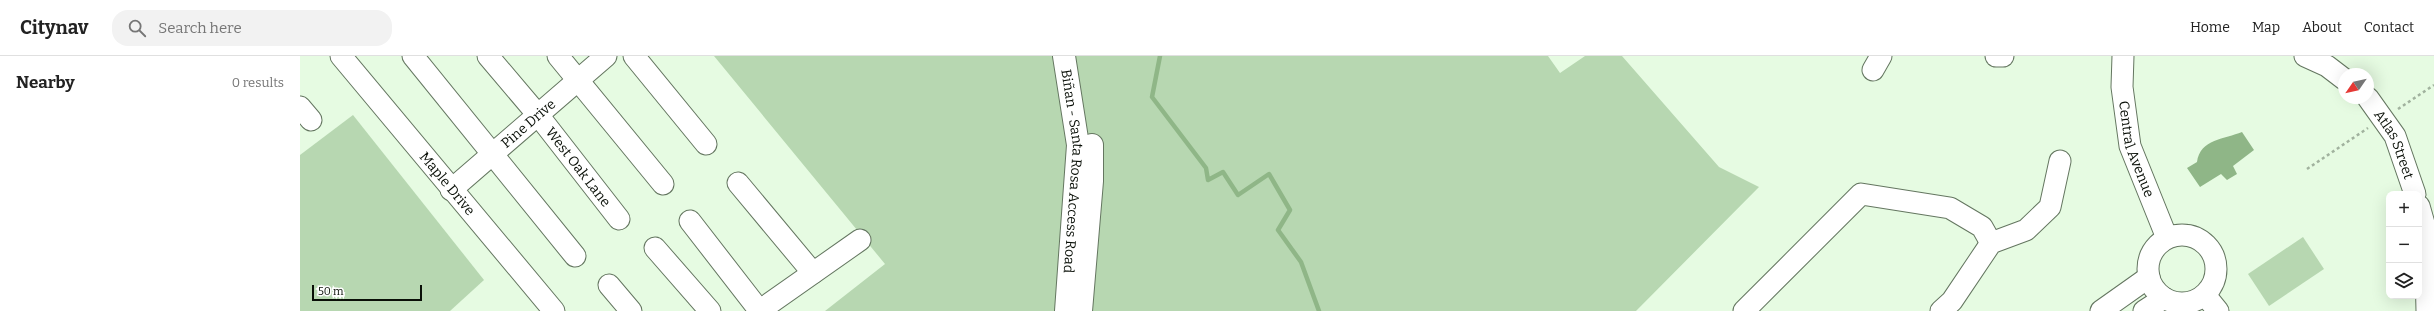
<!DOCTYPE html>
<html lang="en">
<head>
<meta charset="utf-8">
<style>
  :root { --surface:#fff; --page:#f2f2f2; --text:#222; --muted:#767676; --line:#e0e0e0 }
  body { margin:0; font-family:Bitter,serif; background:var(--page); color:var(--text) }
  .controls { position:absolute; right:12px; bottom:12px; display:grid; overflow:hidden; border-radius:8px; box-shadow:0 4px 16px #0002 }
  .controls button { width:36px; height:36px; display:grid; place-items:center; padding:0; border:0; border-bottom:1px solid var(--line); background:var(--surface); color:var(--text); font:20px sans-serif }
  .compass { position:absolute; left:2038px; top:12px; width:36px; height:36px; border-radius:50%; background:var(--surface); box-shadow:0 4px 16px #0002; rotate:236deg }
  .scale { position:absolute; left:12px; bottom:10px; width:110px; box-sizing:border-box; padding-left:4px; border:2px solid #090f07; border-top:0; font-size:11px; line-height:14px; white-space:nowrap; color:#090f07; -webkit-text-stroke:3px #fff; paint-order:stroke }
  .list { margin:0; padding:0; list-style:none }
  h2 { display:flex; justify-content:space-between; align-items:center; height:52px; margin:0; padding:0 16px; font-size:17px }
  h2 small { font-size:13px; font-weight:400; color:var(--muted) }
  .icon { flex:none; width:22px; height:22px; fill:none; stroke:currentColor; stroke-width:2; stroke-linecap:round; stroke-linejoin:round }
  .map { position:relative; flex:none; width:2134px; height:255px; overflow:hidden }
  header { display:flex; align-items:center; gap:24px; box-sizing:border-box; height:56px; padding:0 20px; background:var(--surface); border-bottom:1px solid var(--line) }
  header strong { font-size:19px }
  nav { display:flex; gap:22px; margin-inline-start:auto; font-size:14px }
  .search { width:280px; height:36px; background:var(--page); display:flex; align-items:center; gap:10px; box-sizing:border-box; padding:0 14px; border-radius:16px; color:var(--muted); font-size:15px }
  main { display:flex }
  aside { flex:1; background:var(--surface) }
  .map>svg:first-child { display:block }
  .green { fill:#b7d7b1 }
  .water { fill:#8fb687 }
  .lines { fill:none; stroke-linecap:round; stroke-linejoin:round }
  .stream { stroke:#8fb687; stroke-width:4.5 }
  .minor-casing { stroke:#647660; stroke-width:23 }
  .major-casing { stroke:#647660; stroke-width:24 }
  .path { stroke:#a1b29e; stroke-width:2.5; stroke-dasharray:3 3; stroke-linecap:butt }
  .minor { stroke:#fff; stroke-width:21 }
  .major { stroke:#fff; stroke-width:22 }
  .labels { text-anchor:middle; stroke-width:4; stroke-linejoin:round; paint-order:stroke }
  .street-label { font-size:14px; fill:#090f07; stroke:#fff }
</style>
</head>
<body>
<header>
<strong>Citynav</strong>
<div class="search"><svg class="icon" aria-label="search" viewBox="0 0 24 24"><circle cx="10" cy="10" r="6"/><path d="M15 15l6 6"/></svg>Search here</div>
<nav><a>Home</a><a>Map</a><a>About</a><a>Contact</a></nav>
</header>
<main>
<aside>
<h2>Nearby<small>0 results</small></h2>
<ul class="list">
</ul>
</aside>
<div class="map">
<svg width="2134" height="255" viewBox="0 0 2134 255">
  <rect width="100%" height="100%" fill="#e6fbe2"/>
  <g class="green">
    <path d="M414 0H1248L1260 17 1285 0H1322L1419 111 1459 131 1336 255H525L585 208Z"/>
    <path d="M53 59 184 224 150 255H0V99Z"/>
    <path d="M2003 181 2024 213 1969 250 1948 218Z"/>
  </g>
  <path class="water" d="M1942 76 1954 94 1933 110 1937 118 1927 124 1921 118 1900 131 1887 112 1897 106C1900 83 1925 83 1942 76Z"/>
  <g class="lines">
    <path class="stream" d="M860 0 852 41 906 112 908 124 923 116 938 139 969 118 990 154 978 174 1001 206 1019 255"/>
    <defs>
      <g id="minor">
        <path id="s1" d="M41 0 254 255"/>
        <path d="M113 0 275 200"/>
        <path id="s2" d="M188 0 238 59 319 163"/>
        <path d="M258 0 363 128"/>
        <path d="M334 0 406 88"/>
        <path d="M1696 0H1703"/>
        <path id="s3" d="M1823 0 1822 31 1830 90 1867 182"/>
        <path d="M2005 0 2027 10 2044 23"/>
        <path d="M1573 14 1581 0"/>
        <path id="s4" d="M2068 42 2095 80 2115 138"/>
        <path d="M0 51 11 64"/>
        <path d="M438 127 513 217"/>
        <path id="s5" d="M151 134 306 0"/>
        <path d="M2119 150 2125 171 2127 255"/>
        <path d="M390 165 459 254"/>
        <circle cx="1882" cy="213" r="34"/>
        <path d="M355 192 410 255"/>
        <path d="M309 229 331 255"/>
        <path d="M1905 239 1918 255"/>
        <path d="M459 255 560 184"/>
        <path d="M1444 255 1561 138 1650 152 1682 171 1691 187"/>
        <path d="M1641 255 1652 245 1691 187 1726 174 1750 151 1760 105"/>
        <path d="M1801 255 1849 221"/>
        <path d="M1844 255 1864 242"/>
      </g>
      <g id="major">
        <path id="s6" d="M764 0 778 89 766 255"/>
        <path d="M781 255 792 125V89"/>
      </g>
    </defs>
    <use href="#minor" class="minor-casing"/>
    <use href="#major" class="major-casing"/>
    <g class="path">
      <path d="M2098 53 2134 29"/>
      <path d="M2007 113 2068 72"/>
    </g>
    <use href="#minor" class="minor"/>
    <use href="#major" class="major"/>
  </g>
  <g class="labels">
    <g class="street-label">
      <text dy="5" stroke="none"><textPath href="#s5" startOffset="102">Pine Drive</textPath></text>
      <text dy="5" stroke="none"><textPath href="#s4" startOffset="54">Atlas Street</textPath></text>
      <text dy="5" stroke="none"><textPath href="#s3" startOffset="95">Central Avenue</textPath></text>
      <text dy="5" stroke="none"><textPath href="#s2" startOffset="143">West Oak Lane</textPath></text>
      <text dy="5" stroke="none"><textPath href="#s6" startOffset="116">Biñan - Santa Rosa Access Road</textPath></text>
      <text dy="5" stroke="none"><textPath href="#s1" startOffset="166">Maple Drive</textPath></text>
    </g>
  </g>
</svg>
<div class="controls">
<button>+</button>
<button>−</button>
<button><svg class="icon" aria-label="layers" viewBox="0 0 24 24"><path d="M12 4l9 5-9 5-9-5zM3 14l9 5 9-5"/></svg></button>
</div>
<svg class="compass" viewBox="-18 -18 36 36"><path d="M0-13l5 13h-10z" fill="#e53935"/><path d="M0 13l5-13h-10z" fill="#767676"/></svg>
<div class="scale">50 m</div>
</div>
</main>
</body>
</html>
